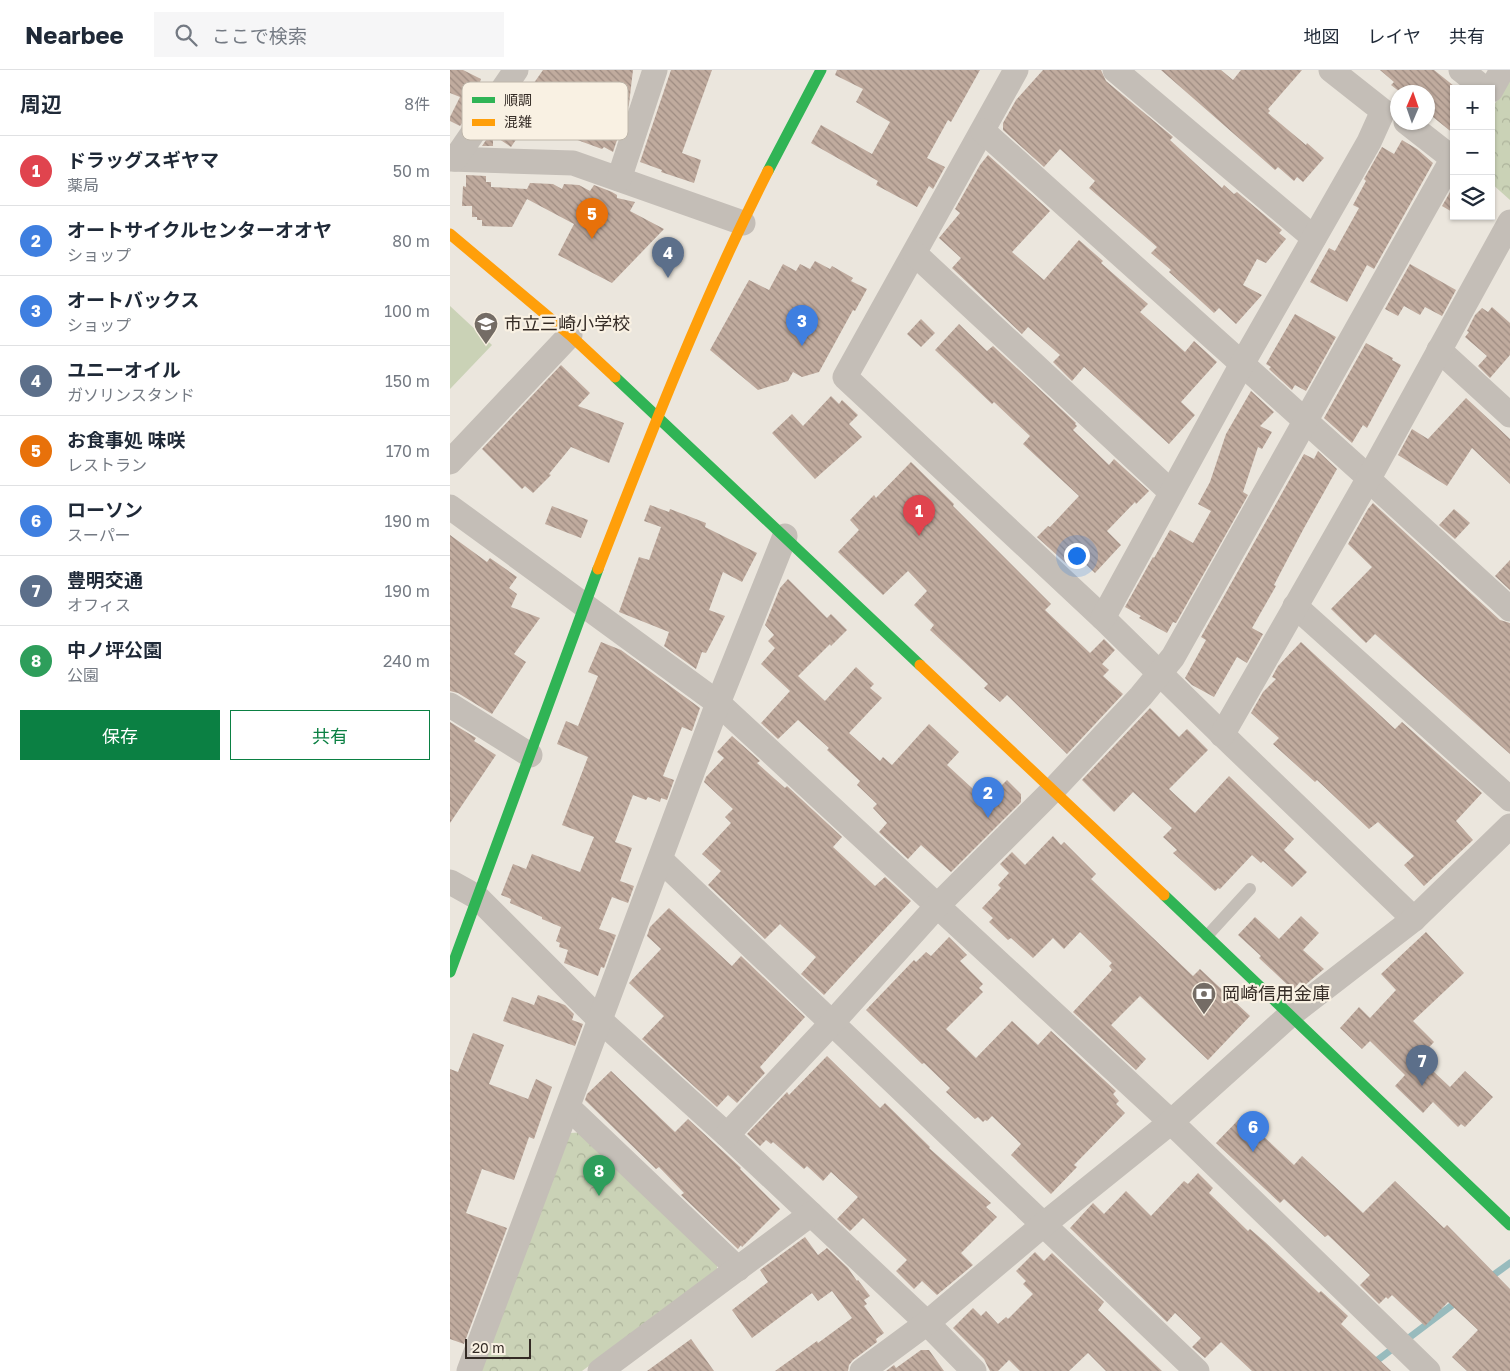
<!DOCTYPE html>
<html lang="ja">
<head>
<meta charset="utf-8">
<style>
  :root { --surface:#fff; --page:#f6f6f7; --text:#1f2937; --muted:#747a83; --line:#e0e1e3; --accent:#0b8043 }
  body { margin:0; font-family:"Golos Text","Noto Sans JP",sans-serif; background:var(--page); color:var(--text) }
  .controls { position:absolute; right:15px; top:15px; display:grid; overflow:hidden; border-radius:0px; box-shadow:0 1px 4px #0004 }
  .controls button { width:45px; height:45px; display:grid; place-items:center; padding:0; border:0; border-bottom:1px solid var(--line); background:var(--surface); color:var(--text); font:25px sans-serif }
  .compass { position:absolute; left:940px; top:15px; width:45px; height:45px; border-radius:50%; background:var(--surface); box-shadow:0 1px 4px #0004; rotate:2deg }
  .scale { position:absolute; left:15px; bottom:12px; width:66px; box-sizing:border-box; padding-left:5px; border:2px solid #342b25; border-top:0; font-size:14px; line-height:18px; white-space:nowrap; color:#342b25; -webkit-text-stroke:4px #f9f1e3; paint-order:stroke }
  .you { position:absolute; left:626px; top:485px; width:18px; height:18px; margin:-12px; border:4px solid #fff; border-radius:50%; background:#1a73e8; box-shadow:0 0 0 8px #1a73e833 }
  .badge { display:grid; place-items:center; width:32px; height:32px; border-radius:50%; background:var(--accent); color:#fff; font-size:16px; font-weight:700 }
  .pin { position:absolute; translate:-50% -41px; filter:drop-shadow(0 1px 2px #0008) }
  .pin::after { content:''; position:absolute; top:26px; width:18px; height:15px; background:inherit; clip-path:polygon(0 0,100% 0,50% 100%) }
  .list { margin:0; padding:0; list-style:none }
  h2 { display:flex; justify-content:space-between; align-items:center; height:65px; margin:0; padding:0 20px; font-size:21px }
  h2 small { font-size:16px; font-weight:400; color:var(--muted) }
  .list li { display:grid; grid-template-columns:32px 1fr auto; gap:15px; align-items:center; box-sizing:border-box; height:70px; padding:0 20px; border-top:1px solid var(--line) }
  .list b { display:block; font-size:19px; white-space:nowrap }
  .list p { margin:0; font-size:16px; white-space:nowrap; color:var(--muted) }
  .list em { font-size:16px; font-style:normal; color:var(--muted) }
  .actions { display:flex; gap:10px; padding:15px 20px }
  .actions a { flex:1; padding:11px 0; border:1px solid var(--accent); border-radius:0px; text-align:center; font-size:18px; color:var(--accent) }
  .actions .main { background:var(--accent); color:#fff }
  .icon { flex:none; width:28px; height:28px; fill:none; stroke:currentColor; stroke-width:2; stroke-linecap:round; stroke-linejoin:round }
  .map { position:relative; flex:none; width:1060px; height:1301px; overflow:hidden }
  header { display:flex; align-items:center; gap:30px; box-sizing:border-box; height:70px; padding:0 25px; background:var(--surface); border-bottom:1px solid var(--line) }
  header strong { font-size:24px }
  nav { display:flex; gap:28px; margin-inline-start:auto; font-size:18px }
  .search { width:350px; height:45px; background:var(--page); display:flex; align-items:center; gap:12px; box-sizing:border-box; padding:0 18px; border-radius:0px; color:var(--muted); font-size:19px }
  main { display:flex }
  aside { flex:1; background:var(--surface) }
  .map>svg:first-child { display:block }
  .park { fill:url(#park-crowns) }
  .pitch { fill:#cad2b6 }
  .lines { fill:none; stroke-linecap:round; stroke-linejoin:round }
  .stream { stroke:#98bbbd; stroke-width:7 }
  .building { fill:url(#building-back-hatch) }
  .lane { stroke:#c4beb7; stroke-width:12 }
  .street { stroke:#c4beb7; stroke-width:25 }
  .fast { stroke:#30b455; stroke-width:11 }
  .slow { stroke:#ff9f0a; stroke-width:11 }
  .labels { text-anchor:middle; stroke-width:4.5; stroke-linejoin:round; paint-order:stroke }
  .poi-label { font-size:18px; fill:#342b25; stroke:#f9f1e3; text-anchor:start }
  .key { fill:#f9f1e3; stroke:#beb6aa; stroke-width:1 }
  .key-label { font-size:14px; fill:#342b25 }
</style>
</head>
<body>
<header>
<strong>Nearbee</strong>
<div class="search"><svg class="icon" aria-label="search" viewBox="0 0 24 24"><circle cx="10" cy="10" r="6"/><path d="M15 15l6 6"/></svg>ここで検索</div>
<nav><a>地図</a><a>レイヤ</a><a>共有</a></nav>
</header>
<main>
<aside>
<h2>周辺<small>8件</small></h2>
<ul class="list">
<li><span class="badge" style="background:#e0444e">1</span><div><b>ドラッグスギヤマ</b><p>薬局</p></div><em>50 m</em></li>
<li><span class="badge" style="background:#3f7fe0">2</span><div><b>オートサイクルセンターオオヤ</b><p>ショップ</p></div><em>80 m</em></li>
<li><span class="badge" style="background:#3f7fe0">3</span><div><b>オートバックス</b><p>ショップ</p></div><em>100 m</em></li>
<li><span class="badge" style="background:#5c6f8a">4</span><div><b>ユニーオイル</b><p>ガソリンスタンド</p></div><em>150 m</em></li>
<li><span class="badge" style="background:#e8710a">5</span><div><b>お食事処 味咲</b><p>レストラン</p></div><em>170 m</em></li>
<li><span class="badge" style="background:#3f7fe0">6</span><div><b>ローソン</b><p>スーパー</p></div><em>190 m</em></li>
<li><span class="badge" style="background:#5c6f8a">7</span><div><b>豊明交通</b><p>オフィス</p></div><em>190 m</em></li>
<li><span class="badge" style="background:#2e9e5b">8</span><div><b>中ノ坪公園</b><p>公園</p></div><em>240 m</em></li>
</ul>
<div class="actions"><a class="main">保存</a><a>共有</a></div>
</aside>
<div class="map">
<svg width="1060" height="1301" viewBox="0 0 1060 1301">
  <defs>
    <pattern id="park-crowns" width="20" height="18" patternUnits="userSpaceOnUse" patternTransform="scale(1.25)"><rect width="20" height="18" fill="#cad2b6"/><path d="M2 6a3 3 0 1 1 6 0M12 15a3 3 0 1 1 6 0" fill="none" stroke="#aeb49c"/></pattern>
    <pattern id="building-back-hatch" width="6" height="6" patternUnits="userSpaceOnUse" patternTransform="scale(1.25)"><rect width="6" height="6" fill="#c0ab9e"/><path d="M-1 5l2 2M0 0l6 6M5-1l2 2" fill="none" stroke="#9d8b81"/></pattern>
  </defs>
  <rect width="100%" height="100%" fill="#ebe6dd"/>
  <g class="park">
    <path d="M1060 6V130L1041 113V41Z"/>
    <path d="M136 1062 267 1189V1202L132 1301H31L120 1063Z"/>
  </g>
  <path class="pitch" d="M0 236 42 275 0 319Z"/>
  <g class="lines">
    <g class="stream">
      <path d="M1038 1209 1060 1193"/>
      <path d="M960 1267 1009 1230"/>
      <path d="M913 1301 941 1280"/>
    </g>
  </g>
  <g class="building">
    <path d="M0 0H13L31 9 30 12 38 16 10 56 0 51V47L10 27 0 23Z"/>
    <path d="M93 0H183L179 34 163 82 154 77 152 79 78 52 61 77 43 65V76H32L72 16 79 20Z"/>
    <path d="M221 0H262L232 83 251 90 244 113 211 102 212 100 190 92Z"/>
    <path d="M387 0H530L501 52 498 50 477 88 495 97 483 119 479 116 467 137 426 115 428 111 361 73 371 55 422 84 440 52 406 32 413 19 385 5Z"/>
    <path d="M593 0H651L656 11 723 67 720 70 772 118 774 115 784 124 787 122 832 160 829 163 836 169 816 193 807 189 793 215 812 225 786 254 769 238 764 243 719 202 721 200 701 183 707 177 639 118 645 111 610 79 594 97 553 60V53L566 30Z"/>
    <path d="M711 0H771L783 10 791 0H852L818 39 820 41 818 43 856 75 857 73 874 88 853 112 847 107 844 111 828 97 825 100Z"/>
    <path d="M930 0H984L1004 16V64L978 43V22H950L941 15 944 12Z"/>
    <path d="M952 70 967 79 983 93 924 199 917 195 897 232 860 212 879 178 885 181 909 138 903 135 916 111 914 109 932 77 944 84Z"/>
    <path d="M538 85 600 141 562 182 594 210 629 170 653 191 651 193 698 234 690 242 735 282 744 271 767 292 731 332 745 345 719 374 634 297 622 311 603 292 610 285 578 257 572 264 502 198 511 188 489 168 510 143 505 139 530 95Z"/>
    <path d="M16 105 36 106V112H41V117L77 119 80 113 103 114 112 119 114 114 129 115 140 121 144 115 162 122 167 125V128L185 132 180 141 214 159 162 213 108 185 124 154 77 129 62 157 32 156V150H27V147H22V136H12L13 116 16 117Z"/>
    <path d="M1003 117H1004V143L992 136Z"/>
    <path d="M365 191 380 199 382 196 403 208 401 211 417 219 405 241 403 240 369 302 352 307 343 302 338 311 308 320 260 280 299 210 319 220 333 194 346 201 350 194 360 199Z"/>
    <path d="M960 194 1006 220 992 246 975 237 970 245 954 236 948 246 935 239Z"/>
    <path d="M1042 237 1060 253V285L1040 308 1028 296 1037 286 1015 267 1019 262 1017 261 1025 245 1032 238 1038 242Z"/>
    <path d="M845 244 886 267 856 321 845 315 842 320 819 299 821 297 816 294Z"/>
    <path d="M471 249 485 263 471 277 457 264Z"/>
    <path d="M509 254 537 281 543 276 626 353 625 354 627 356 623 360 659 395 664 389 699 421 686 434 685 432 657 461 671 475 645 503 629 488 620 497 587 467 598 456 600 457 629 426 573 374 580 366 544 332 542 334 485 280Z"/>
    <path d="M916 273 943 288 942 290 951 295 917 358 913 355 902 373 874 348Z"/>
    <path d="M111 295 140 323 128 336 174 353 159 393 121 377 99 404 101 405 83 423 75 416 72 419 32 379Z"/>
    <path d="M801 321 824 342 810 356 822 362 812 379 808 377 793 422 798 425 726 553 723 552 717 563 689 548 691 546 675 537 703 487 704 488 720 460 743 473 761 441 748 434 760 412 776 364Z"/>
    <path d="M381 326 389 334 392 330 408 345 399 354 412 367 365 409 322 363 342 344 353 356Z"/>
    <path d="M1016 328 1060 369V414L1022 378 997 416 948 385 962 359 978 369Z"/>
    <path d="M868 381 887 399 854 458 824 515 826 516 802 558 813 564 797 593 787 587 764 627 742 615 735 608 756 570 751 567 854 384 864 389Z"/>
    <path d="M461 392 504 434 503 436 601 534 595 540 640 583 654 569 665 580 652 594 659 600 653 606 673 624 617 684 557 625 550 632 534 618 538 614 480 560 484 555 464 535 477 521 458 501 433 525 388 482 409 460 400 450 424 425 426 428Z"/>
    <path d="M923 433 1050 550 1060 553V684L925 564 916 573 881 539 922 497 898 474 918 439Z"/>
    <path d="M200 435 219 442 220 439 256 453 255 457 307 483 292 512 273 502 259 540 275 546 256 583 252 582 246 599 214 576 219 562 169 542 189 487 199 490 211 457 194 451Z"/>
    <path d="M102 436 138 450 131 468 95 454Z"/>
    <path d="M1004 439 1020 453 1005 469 989 455Z"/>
    <path d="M0 465 37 492 40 488 67 507 59 518 67 524 61 537 90 548 64 584 76 592 42 644 8 623 0 621Z"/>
    <path d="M1060 490V520L1045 506Z"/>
    <path d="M338 509 377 548 381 544 397 560 381 576 380 574 348 606 375 631 406 597 424 614 420 618 432 628 399 663 430 691 433 687 442 695 479 654 509 682 497 695 536 731 557 710 571 724V732L501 802 471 775 458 789 429 762 437 753 423 738 427 734 407 715 410 711 377 680 379 678 348 650 328 669 311 653 340 621 311 594 325 578 318 571 324 565 315 555 330 518Z"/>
    <path d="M151 572 171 580 250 638 242 661 232 657 213 706 224 710 217 730 211 728 210 732 198 727 196 730 183 725 165 772 182 778 170 811 184 816 178 833 162 827 149 859 166 865 154 898 151 897 148 906 114 893 118 880 109 877 110 873 106 871 111 857 92 849V847L60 833 61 829 51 825 63 794 76 799 82 784 130 802 144 767 112 755 138 687 107 674 116 651 128 656 148 606 138 602Z"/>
    <path d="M851 572 945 659 952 652 1032 723 1006 751 1023 770 974 816 954 795 964 786 928 752 919 759 867 710 865 712 823 674 829 668 801 643 813 622 826 609 822 607 828 596Z"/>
    <path d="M700 638 729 667 737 659 758 680 719 719 745 743 779 706 844 769 834 780 857 802 842 817 813 791 811 793 802 785 770 819 768 818 765 821 723 783 727 780 713 767 722 758 683 722 664 742 632 710Z"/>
    <path d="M0 652 26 668 24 671 46 685 0 753Z"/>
    <path d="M282 666 310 691 307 693 335 718 337 716 392 767 383 777 425 816 435 807 461 831 374 925 351 904 366 887 330 854 315 869 258 815 271 801 252 784 281 753 275 747 283 739 254 712 256 707 274 688 267 682Z"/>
    <path d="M603 766 611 775 614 772 646 804 641 809 743 906 750 899 800 946 758 990 690 926 661 955 696 989 686 1000 623 942 662 900 659 896 662 893 630 862 614 879 603 868 583 888 561 868 558 870 539 852 543 848 532 838 551 818 548 815 559 803 550 794 562 782 575 795Z"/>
    <path d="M219 838 282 896 291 886 355 947 310 997 315 1003 287 1033 278 1025 267 1037 192 969 214 946 179 913 211 879 197 866 200 857Z"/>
    <path d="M851 846 869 863 853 880 874 899 854 916 850 912 843 920 809 888 811 886 788 865 805 847 829 869Z"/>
    <path d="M976 862 1014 903 963 951 984 972 969 988 1000 1017 1015 1001 1043 1027 1015 1057 1011 1054 1008 1057 983 1032 973 1043 945 1016 955 1005 920 971 912 979 890 958 909 937 920 948 946 920 931 904Z"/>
    <path d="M499 867 517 885 510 891 533 914 529 918 533 922 496 959 526 988 562 951 588 975 601 961 666 1021 663 1024 669 1031 666 1034 675 1043 624 1095 627 1097 601 1124 561 1085 571 1074 542 1046 537 1051 535 1050 533 1052 528 1047 525 1049 496 1022 500 1018 474 993 472 994 416 940 464 890 466 892 476 882 481 886Z"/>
    <path d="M88 925 115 935 124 944 122 950 133 954 125 976 53 951 62 927 84 935Z"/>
    <path d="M23 963 54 975 39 1014 78 1029 86 1009 102 1017 84 1069 79 1067 64 1110 32 1099 16 1143 57 1158 14 1274 0 1269V999L8 1002Z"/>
    <path d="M377 986 430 1038 435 1033 480 1077 479 1078 541 1133 536 1137 547 1147 511 1183 523 1195 487 1225 472 1211 464 1219 446 1201 457 1190 413 1148 400 1161 387 1149 408 1127 381 1102 373 1111 357 1096 354 1099 323 1072 321 1074 316 1070 310 1076 297 1064 337 1022 339 1025Z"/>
    <path d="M161 1001 225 1062 238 1049 291 1098 290 1099 330 1139 292 1177 291 1175 288 1179 231 1125 234 1123 209 1097 206 1099 135 1030 137 1024Z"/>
    <path d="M792 1046 844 1095 852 1086 913 1143 945 1111 994 1158 997 1155 1060 1219V1301H1017L1002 1287 1028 1260 998 1232 975 1256 942 1225 938 1229 936 1227 929 1234 910 1215 920 1205 878 1165 875 1167 834 1129 830 1133 766 1073Z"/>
    <path d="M748 1103 763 1118 759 1123 798 1161 800 1159 815 1172 869 1223 871 1221 898 1246 891 1254 941 1301H802L771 1272 755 1288 742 1277 751 1268 725 1243 717 1252 620 1158 643 1133 654 1144 676 1121 701 1146 734 1111 738 1114Z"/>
    <path d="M355 1167 368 1185 377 1178 398 1198 407 1211 408 1210 420 1226 414 1230 417 1234 414 1236 434 1263 426 1269 427 1272 403 1290 399 1295 398 1301H325L367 1271 368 1273 402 1248 382 1221 368 1231 362 1223 302 1268 282 1240 318 1212 310 1200Z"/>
    <path d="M585 1182 594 1191 602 1183 654 1232 648 1240 712 1301H656L638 1283 619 1301H570L559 1290 548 1301H540L534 1289 503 1258 523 1238 531 1246 536 1241 548 1254 556 1247 558 1249 583 1224 573 1214 576 1211 566 1201Z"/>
    <path d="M241 1269 264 1301H197Z"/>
    <path d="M471 1280H479L494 1301H436L444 1295 446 1298Z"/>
  </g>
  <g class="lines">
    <path class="lane" d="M757 866 800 819"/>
    <g class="street">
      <path d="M566 0 395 307 653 548 782 674 964 849"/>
      <path d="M665 0 864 168"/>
      <path d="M1011 0 1035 19"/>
      <path d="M1041 20 1052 0"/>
      <path d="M956 52 1002 88"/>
      <path d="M533 61 919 408"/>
      <path d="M0 89 123 93 293 153"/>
      <path d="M5 89 66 0"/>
      <path d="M169 109 205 0"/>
      <path d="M465 184 721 422"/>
      <path d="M989 280 1060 345"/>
      <path d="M0 392 120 265"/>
      <path d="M918 409 1060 539"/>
      <path d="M0 437 268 633 721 1052 978 1301"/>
      <path d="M845 536 1060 729"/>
      <path d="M653 548 792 294 919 72 933 41 881 0"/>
      <path d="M0 635 80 685"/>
      <path d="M772 665 919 408 1060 152"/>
      <path d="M211 790 747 1301"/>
      <path d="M0 812 27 827 151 951 277 1065 477 1253 524 1301"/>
      <path d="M118 1037 288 1199"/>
      <path d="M277 1065 382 953 488 835 603 720 691 626 723 587 1004 86"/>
      <path d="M19 1301 268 633 335 466"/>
      <path d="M150 1301 361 1144"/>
      <path d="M412 1301 477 1253 593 1155 721 1052 840 945 964 849 1060 756"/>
    </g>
    <g class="fast">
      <path d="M318 101 371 0"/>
      <path d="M165 307 470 595"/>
      <path d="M714 825 1060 1155"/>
      <path d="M0 902 148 499"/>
    </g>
    <g class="slow">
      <path d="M0 164 120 265 165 307"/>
      <path d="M148 499C200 365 253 229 318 101"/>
      <path d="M470 595 714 825"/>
    </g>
  </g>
  <defs>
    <symbol id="school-pin" viewBox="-11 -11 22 30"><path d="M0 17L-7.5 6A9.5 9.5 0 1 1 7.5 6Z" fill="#746c65" stroke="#f9f1e3"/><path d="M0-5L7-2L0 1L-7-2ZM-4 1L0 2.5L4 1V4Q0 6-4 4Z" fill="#fff"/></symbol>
    <symbol id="bank-pin" viewBox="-11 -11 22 30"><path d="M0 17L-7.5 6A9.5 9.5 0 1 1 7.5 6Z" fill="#746c65" stroke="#f9f1e3"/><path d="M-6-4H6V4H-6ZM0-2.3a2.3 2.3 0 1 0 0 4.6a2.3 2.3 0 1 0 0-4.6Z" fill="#fff"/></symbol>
  </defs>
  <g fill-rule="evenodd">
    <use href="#school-pin" x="22" y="240" width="28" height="38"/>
    <use href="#bank-pin" x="740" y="910" width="28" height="38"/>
  </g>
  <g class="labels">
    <g class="poi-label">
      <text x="54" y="260">市立三崎小学校</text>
      <text x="772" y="930">岡崎信用金庫</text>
    </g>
  </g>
  <rect x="12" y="12" width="166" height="58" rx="8" class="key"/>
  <rect x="22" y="27" width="23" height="6" fill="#30b455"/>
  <rect x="22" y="49" width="23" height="7" fill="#ff9f0a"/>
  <g class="key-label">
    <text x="54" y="35">順調</text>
    <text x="54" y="57">混雑</text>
  </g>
</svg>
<div class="controls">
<button>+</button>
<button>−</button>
<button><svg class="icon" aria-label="layers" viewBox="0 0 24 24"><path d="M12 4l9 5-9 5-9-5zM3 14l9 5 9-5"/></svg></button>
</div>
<svg class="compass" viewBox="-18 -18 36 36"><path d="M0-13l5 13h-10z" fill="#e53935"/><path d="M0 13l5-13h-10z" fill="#747a83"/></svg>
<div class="scale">20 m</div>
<div class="you"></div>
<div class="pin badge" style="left:469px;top:466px;background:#e0444e">1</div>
<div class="pin badge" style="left:538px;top:748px;background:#3f7fe0">2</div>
<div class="pin badge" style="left:352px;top:276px;background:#3f7fe0">3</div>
<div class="pin badge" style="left:218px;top:208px;background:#5c6f8a">4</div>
<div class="pin badge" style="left:142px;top:169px;background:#e8710a">5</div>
<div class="pin badge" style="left:803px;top:1082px;background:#3f7fe0">6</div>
<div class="pin badge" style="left:972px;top:1016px;background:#5c6f8a">7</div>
<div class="pin badge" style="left:149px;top:1126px;background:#2e9e5b">8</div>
</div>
</main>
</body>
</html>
